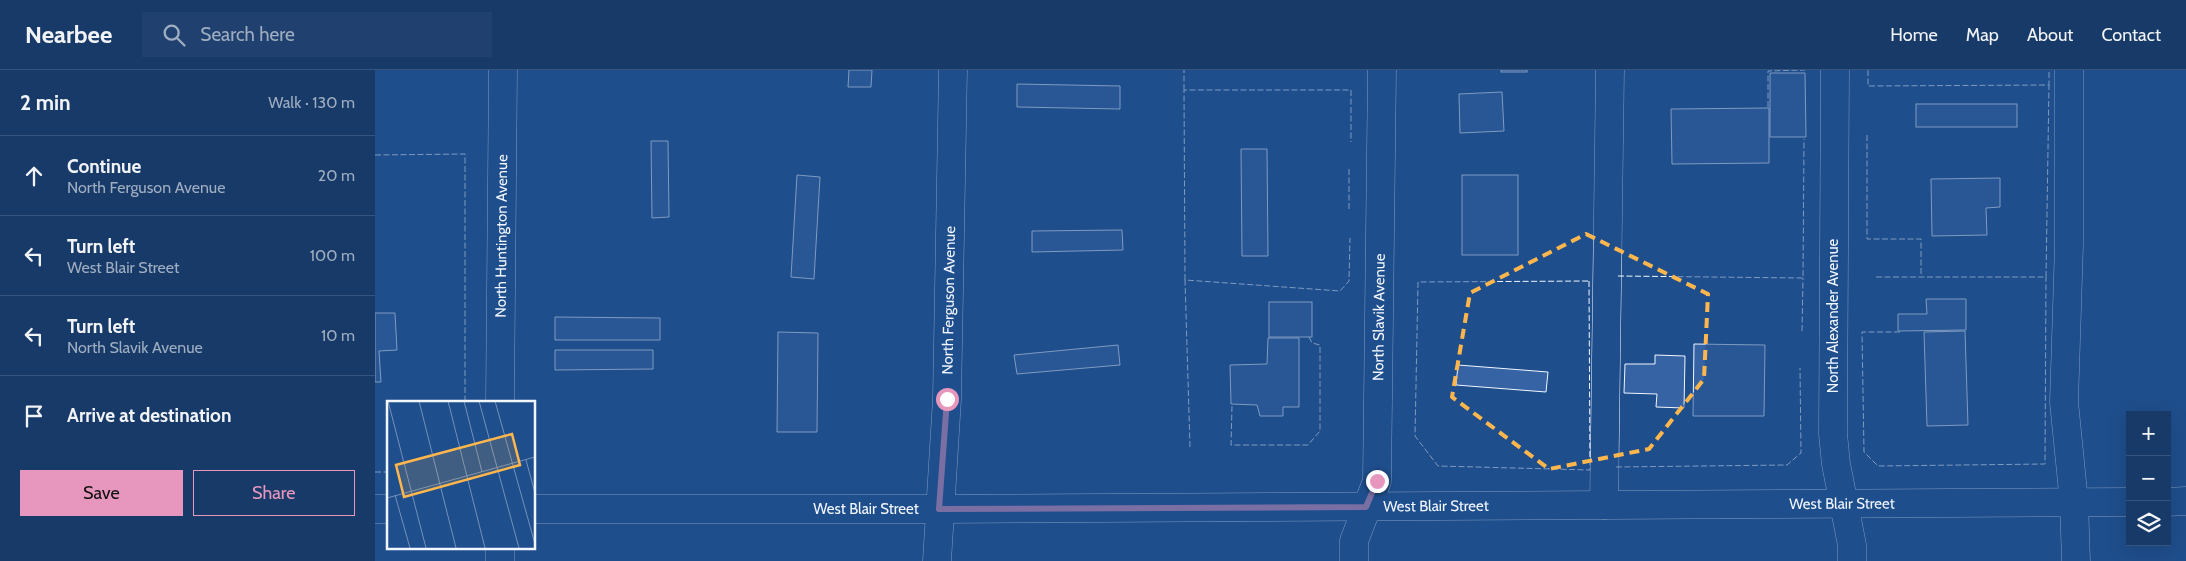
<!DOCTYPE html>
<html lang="en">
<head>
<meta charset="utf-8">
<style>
  :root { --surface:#173a69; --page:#20416f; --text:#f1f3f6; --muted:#9eadc0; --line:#36547d; --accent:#e797bd }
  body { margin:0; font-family:Cabin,sans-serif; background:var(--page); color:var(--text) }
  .controls { position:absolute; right:15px; bottom:15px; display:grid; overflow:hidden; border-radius:0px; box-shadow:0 5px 20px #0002 }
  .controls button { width:45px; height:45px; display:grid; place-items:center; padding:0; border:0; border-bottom:1px solid var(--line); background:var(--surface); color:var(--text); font:25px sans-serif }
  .stop { position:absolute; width:15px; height:15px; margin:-11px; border:4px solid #e797bd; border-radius:50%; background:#fff }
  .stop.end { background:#e797bd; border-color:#fff; box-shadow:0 1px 5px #0008 }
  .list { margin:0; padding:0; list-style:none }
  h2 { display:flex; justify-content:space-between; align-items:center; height:65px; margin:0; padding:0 20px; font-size:21px }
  h2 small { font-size:16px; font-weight:400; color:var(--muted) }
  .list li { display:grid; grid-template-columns:32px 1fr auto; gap:15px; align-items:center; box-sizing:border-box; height:80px; padding:0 20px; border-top:1px solid var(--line) }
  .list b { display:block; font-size:19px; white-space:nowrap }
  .list p { margin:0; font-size:16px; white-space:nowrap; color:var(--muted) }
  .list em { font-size:16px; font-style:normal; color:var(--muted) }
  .actions { display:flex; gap:10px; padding:15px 20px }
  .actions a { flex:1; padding:11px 0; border:1px solid var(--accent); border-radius:0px; text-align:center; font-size:18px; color:var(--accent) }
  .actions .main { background:var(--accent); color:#111 }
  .icon { flex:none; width:28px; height:28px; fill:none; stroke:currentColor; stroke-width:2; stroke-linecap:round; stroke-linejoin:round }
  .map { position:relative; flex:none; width:1811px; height:491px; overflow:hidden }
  header { display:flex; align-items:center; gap:30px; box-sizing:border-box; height:70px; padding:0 25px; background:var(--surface); border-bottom:1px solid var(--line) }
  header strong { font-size:24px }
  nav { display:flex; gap:28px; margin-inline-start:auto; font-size:18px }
  .search { width:350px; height:45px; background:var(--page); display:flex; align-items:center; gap:12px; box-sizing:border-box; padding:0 18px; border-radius:0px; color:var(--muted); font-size:19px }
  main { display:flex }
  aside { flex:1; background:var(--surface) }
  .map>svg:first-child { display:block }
  .building { fill:#3563a3; stroke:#f2f6ff }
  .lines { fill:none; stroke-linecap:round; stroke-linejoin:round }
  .minor-casing { stroke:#f2f6ff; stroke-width:29 }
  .minor { stroke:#1f4e8c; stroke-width:28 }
  .fence { stroke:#f2f6ff; stroke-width:1; stroke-dasharray:6 2.5; stroke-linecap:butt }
  .route { stroke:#e797bd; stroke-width:6 }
  .marked { fill:none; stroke:#ffb74d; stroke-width:4; stroke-dasharray:10 6; stroke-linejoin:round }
  .labels { text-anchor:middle; stroke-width:4; stroke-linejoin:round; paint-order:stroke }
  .street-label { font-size:15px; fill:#f2f6ff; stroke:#1f4e8c }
  .inset-road { fill:none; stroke:#7391ba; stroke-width:1 }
  .view { fill:#ffb74d; fill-opacity:0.15; stroke:#ffb74d; stroke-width:2.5 }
  .inset-edge { fill:none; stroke:#f2f6ff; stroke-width:2.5 }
</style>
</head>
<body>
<header>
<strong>Nearbee</strong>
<div class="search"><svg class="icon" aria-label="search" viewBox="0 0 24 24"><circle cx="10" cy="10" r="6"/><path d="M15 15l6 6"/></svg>Search here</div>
<nav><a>Home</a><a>Map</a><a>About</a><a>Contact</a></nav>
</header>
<main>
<aside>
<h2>2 min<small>Walk · 130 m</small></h2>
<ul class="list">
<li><svg class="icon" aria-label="ahead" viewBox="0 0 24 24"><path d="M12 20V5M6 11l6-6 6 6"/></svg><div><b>Continue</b><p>North Ferguson Avenue</p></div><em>20 m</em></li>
<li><svg class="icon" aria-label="left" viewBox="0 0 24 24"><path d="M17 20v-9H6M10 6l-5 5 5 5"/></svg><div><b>Turn left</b><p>West Blair Street</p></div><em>100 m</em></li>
<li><svg class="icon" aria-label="left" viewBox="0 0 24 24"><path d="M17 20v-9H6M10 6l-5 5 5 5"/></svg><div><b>Turn left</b><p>North Slavik Avenue</p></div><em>10 m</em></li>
<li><svg class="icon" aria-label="arrive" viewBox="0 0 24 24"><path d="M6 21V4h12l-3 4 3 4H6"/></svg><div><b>Arrive at destination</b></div></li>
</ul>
<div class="actions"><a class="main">Save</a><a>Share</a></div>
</aside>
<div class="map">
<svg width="1811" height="491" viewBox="0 0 1811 491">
  <rect width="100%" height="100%" fill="#1f4e8c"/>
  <g class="building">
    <path d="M474 0H497L496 17H473Z"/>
    <rect x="1126" y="0" width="26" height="2"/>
    <path d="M1395 3H1430L1431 67H1395Z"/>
    <path d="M642 14 745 16V39L642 37Z"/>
    <path d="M1127 22 1129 61 1085 63 1084 24Z"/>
    <rect x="1541" y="34" width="101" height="23"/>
    <path d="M1394 38V93L1297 94 1296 39Z"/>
    <path d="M276 71H293L294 147 277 148Z"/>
    <path d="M866 79H892L893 186H867Z"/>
    <path d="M422 105 445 107 439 209 416 207Z"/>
    <rect x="1087" y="105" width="56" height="80"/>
    <path d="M1625 108V137L1611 138 1612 165 1557 166 1556 109Z"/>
    <path d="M747 160 748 180 657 182V161Z"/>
    <path d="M1551 229H1591V260L1523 261V244H1552Z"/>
    <rect x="894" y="232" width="43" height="35"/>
    <path d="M0 243H20L22 280 4 281 6 312H0Z"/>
    <path d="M180 247 285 248V270H180Z"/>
    <path d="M1590 261 1593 355 1552 356 1549 262Z"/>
    <path d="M403 262 443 263 442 362H402Z"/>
    <path d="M893 268H924V337H908V346H885L882 335 856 334 855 295 892 294Z"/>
    <path d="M1319 274 1390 275 1389 346H1318Z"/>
    <path d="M743 275 745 295 642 304 639 285Z"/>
    <path d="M180 280H278V299L180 300Z"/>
    <path d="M1280 285 1310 286 1309 338 1281 337 1282 324 1249 323 1250 294H1280Z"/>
    <path d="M1083 295 1173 302 1171 322 1081 315Z"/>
  </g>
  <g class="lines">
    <defs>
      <g id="minor">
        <path d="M1460 0 1458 364 1461 394 1477 475V491"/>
        <path d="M1694 0V175L1689 332 1699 432 1701 491"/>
        <path id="s1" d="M125 332 128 0"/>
        <path d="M1792 432 1811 431"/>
        <path d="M1229 435 1235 0"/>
        <path d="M0 439H14"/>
        <path id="s2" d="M159 439H564L1755 432"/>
        <path d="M125 477V491"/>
        <path id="s3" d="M562 491 572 329 578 0"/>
        <path id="s4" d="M979 491V471L1002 411 1007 0"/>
      </g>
    </defs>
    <use href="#minor" class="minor-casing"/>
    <use href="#minor" class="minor"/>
    <g class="fence">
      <path d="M1493 0V16L1674 15V0"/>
      <path d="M809 20V0"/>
      <path d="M1393 37V1L1430 0"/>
      <path d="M1492 65V169H1546V206"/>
      <path d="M0 85 90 84V332"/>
      <path d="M974 99V141"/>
      <path d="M1243 206 1428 208 1429 69"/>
      <path d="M1501 207H1671L1674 15"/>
      <path d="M810 210 809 20H976V72"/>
      <path d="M1214 211 1215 400 1063 396 1040 366 1043 212Z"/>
      <path d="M1427 261 1428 208"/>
      <path d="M1525 262H1487L1489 382 1503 396 1670 394 1671 207"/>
      <path d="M857 336 856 375H933L945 361V275L937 273 934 267"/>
      <path d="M815 377 810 210 965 221 974 211 975 168"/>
      <path d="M1241 397 1412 395 1426 383 1425 298"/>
      <path d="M0 402H14"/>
    </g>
  </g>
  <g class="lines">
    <path class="route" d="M572 329 564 439 991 437 1002 411"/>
  </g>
  <path d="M0 0H1811V491H0ZM1211 164 1333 224 1329 309 1274 379 1174 399 1077 327 1095 223Z" fill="#1f4e8c" fill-opacity=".55" fill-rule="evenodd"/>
  <path class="marked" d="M1211 164 1333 224 1329 309 1274 379 1174 399 1077 327 1095 223Z"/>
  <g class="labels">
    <g class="street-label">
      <text dy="5" stroke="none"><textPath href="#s1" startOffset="166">North Huntington Avenue</textPath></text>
      <text dy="5" stroke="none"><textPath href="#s3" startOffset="261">North Ferguson Avenue</textPath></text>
      <text transform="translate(1458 246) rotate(-90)" y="5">North Alexander Avenue</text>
      <text dy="5" stroke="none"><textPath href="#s4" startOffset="248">North Slavik Avenue</textPath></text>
      <text dy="5" stroke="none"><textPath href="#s2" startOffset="1308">West Blair Street</textPath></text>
      <text dy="5" stroke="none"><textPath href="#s2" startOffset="902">West Blair Street</textPath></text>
      <text dy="5" stroke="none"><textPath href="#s2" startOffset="332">West Blair Street</textPath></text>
    </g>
  </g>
  <g transform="translate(12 331)">
    <rect width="148" height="148" fill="#1f4e8c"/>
    <path class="inset-road" d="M1 0 39 147M32 0 69 147M61 0 98 147M77 0 95 71M92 0 132 147M108 0 148 143M139 59 148 92M8 94 23 147M0 97 148 56"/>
    <path class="view" d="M125 33 133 64 17 96 9 64Z"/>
    <rect width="148" height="148" class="inset-edge"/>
  </g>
</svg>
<div class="controls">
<button>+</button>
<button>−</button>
<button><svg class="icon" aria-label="layers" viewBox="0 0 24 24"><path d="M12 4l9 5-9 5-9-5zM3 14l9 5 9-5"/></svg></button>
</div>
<div class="stop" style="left:572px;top:329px"></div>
<div class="stop end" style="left:1002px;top:411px"></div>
</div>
</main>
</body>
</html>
